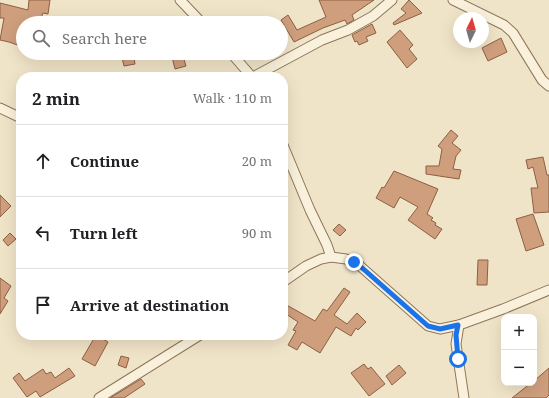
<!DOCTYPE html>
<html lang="en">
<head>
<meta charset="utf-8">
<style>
  :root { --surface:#fff; --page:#f6f6f6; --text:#202124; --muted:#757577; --line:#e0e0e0 }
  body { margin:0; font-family:"Noto Serif",serif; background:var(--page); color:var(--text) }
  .controls { position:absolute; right:12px; bottom:12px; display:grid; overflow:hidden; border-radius:8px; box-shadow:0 4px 16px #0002 }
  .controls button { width:36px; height:36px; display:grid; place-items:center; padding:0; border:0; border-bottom:1px solid var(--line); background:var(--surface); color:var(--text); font:20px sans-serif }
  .compass { position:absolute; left:453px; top:12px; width:36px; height:36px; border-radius:50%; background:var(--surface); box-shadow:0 4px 16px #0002; rotate:5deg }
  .stop { position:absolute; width:12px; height:12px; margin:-9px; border:3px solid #1a73e8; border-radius:50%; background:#fff }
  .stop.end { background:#1a73e8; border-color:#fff; box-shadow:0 1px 4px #0008 }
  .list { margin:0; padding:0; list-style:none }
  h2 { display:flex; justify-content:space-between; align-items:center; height:52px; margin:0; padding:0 16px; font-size:17px }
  h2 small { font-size:13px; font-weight:400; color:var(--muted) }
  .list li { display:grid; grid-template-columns:26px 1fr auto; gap:12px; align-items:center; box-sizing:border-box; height:72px; padding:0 16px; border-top:1px solid var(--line) }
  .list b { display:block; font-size:15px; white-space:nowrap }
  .list em { font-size:13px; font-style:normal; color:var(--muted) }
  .icon { flex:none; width:22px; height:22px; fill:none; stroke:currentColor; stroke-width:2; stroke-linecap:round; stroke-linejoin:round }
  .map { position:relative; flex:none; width:549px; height:398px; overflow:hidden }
  .search { position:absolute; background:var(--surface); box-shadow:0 4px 16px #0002; left:16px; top:16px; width:272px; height:44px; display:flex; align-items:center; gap:10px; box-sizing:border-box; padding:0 14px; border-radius:22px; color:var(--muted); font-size:15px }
  .panel { position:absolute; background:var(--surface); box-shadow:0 4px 16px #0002; left:16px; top:72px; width:272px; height:268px; border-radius:16px }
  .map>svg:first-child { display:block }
  .building { fill:#cf9f7d; stroke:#8d5f41 }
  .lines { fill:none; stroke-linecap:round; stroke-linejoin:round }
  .minor-casing { stroke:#8d765c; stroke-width:11 }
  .minor { stroke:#faf1dc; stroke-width:9 }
  .route { stroke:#1a73e8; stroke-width:5 }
</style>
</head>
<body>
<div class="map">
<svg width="549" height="398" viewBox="0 0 549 398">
  <rect width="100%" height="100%" fill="#f0e4c8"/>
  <g class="building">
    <path d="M29 0H50L48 14 43 13 39 23H23V47L9 42 0 40 4 18H0V3L28 10Z"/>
    <path d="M319 0H374L352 15 354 20 347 24 345 20 323 28 294 42 281 20 288 15 297 30 326 17Z"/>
    <path d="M409 0 422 13 394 25 393 23 406 13 401 9Z"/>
    <path d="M372 24 376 33 366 37 368 41 359 45 357 41 355 42 352 35Z"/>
    <path d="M400 30 413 45 409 49 417 59 407 68 387 42Z"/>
    <path d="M501 38 507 52 488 61 482 48Z"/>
    <path d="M121 53H133L135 64 124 66Z"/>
    <path d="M171 53H182L186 66 175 69Z"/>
    <path d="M451 130 458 136 452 143 461 150 456 156 453 169 461 170 459 179 426 174V166H439L442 149 438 146Z"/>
    <path d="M543 157 547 175H549V212L534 213 531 188H538L533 167 528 169 526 160Z"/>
    <path d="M394 171 438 189 427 214 433 218 431 220 436 223 435 225 442 229 435 239 408 220 418 207 400 197 394 208 376 198 382 187 384 188Z"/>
    <path d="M0 195 11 206 0 217Z"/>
    <path d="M533 214 544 245 526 251 516 219Z"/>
    <path d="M339 224 346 230 340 236 333 230Z"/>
    <path d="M10 233 16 239 8 246 3 240Z"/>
    <path d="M478 260H488L487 285H477Z"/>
    <path d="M0 278 11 286 4 298 8 301 0 314Z"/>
    <path d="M344 288 350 292 334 315 347 324 357 313 366 322 358 330 356 328 351 336 336 327 320 353 302 342 297 350 288 345 296 331 293 330 298 322 283 312V303L315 321 323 309 327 311Z"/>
    <path d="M96 335 108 342 95 366 82 359Z"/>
    <path d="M121 356 129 358 126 368 118 365Z"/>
    <path d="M364 364 368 369 371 367 385 384 369 396 351 373Z"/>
    <path d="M399 365 406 373 392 385 386 376Z"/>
    <path d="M69 368 75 376 40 397 36 391 27 397 13 378 19 373 25 381 43 369 46 374 51 372 55 378Z"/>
    <path d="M549 368V395L546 398H512L531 383H534V381Z"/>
    <path d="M141 379 145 384 124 398H110Z"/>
  </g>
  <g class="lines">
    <defs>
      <g id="minor">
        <path d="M180 0 202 23"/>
        <path d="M453 0 504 25 513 33 542 80 549 86"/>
        <path d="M231 53 252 77"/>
        <path d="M253 77 322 40 348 30 373 16 392 0"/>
        <path d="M0 108 21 118"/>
        <path d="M283 145 310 210 327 245 331 257"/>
        <path d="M283 282 306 266 321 259 331 257 346 259 360 266 428 326 440 329 459 325 503 309 549 290"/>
        <path d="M459 325 456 344 464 398"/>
        <path d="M99 398 200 335"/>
      </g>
    </defs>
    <use href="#minor" class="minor-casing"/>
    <use href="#minor" class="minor"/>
  </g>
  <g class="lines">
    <path class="route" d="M354 262 360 266 428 326 440 329 458 325 456 335 458 359"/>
  </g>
</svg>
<div class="controls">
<button>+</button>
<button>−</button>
</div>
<svg class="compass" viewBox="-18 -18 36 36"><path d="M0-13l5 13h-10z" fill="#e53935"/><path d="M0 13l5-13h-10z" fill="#757577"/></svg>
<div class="stop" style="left:458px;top:359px"></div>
<div class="stop end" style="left:354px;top:262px"></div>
<div class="search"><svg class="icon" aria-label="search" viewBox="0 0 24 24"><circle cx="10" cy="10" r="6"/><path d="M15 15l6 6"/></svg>Search here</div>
<section class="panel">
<h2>2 min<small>Walk · 110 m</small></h2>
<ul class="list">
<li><svg class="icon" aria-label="ahead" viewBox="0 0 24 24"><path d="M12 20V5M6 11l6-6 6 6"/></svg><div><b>Continue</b></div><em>20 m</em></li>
<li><svg class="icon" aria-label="left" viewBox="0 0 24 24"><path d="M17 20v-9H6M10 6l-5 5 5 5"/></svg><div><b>Turn left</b></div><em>90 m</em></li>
<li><svg class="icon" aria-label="arrive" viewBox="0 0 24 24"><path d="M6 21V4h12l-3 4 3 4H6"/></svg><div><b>Arrive at destination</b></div></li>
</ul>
</section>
</div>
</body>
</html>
